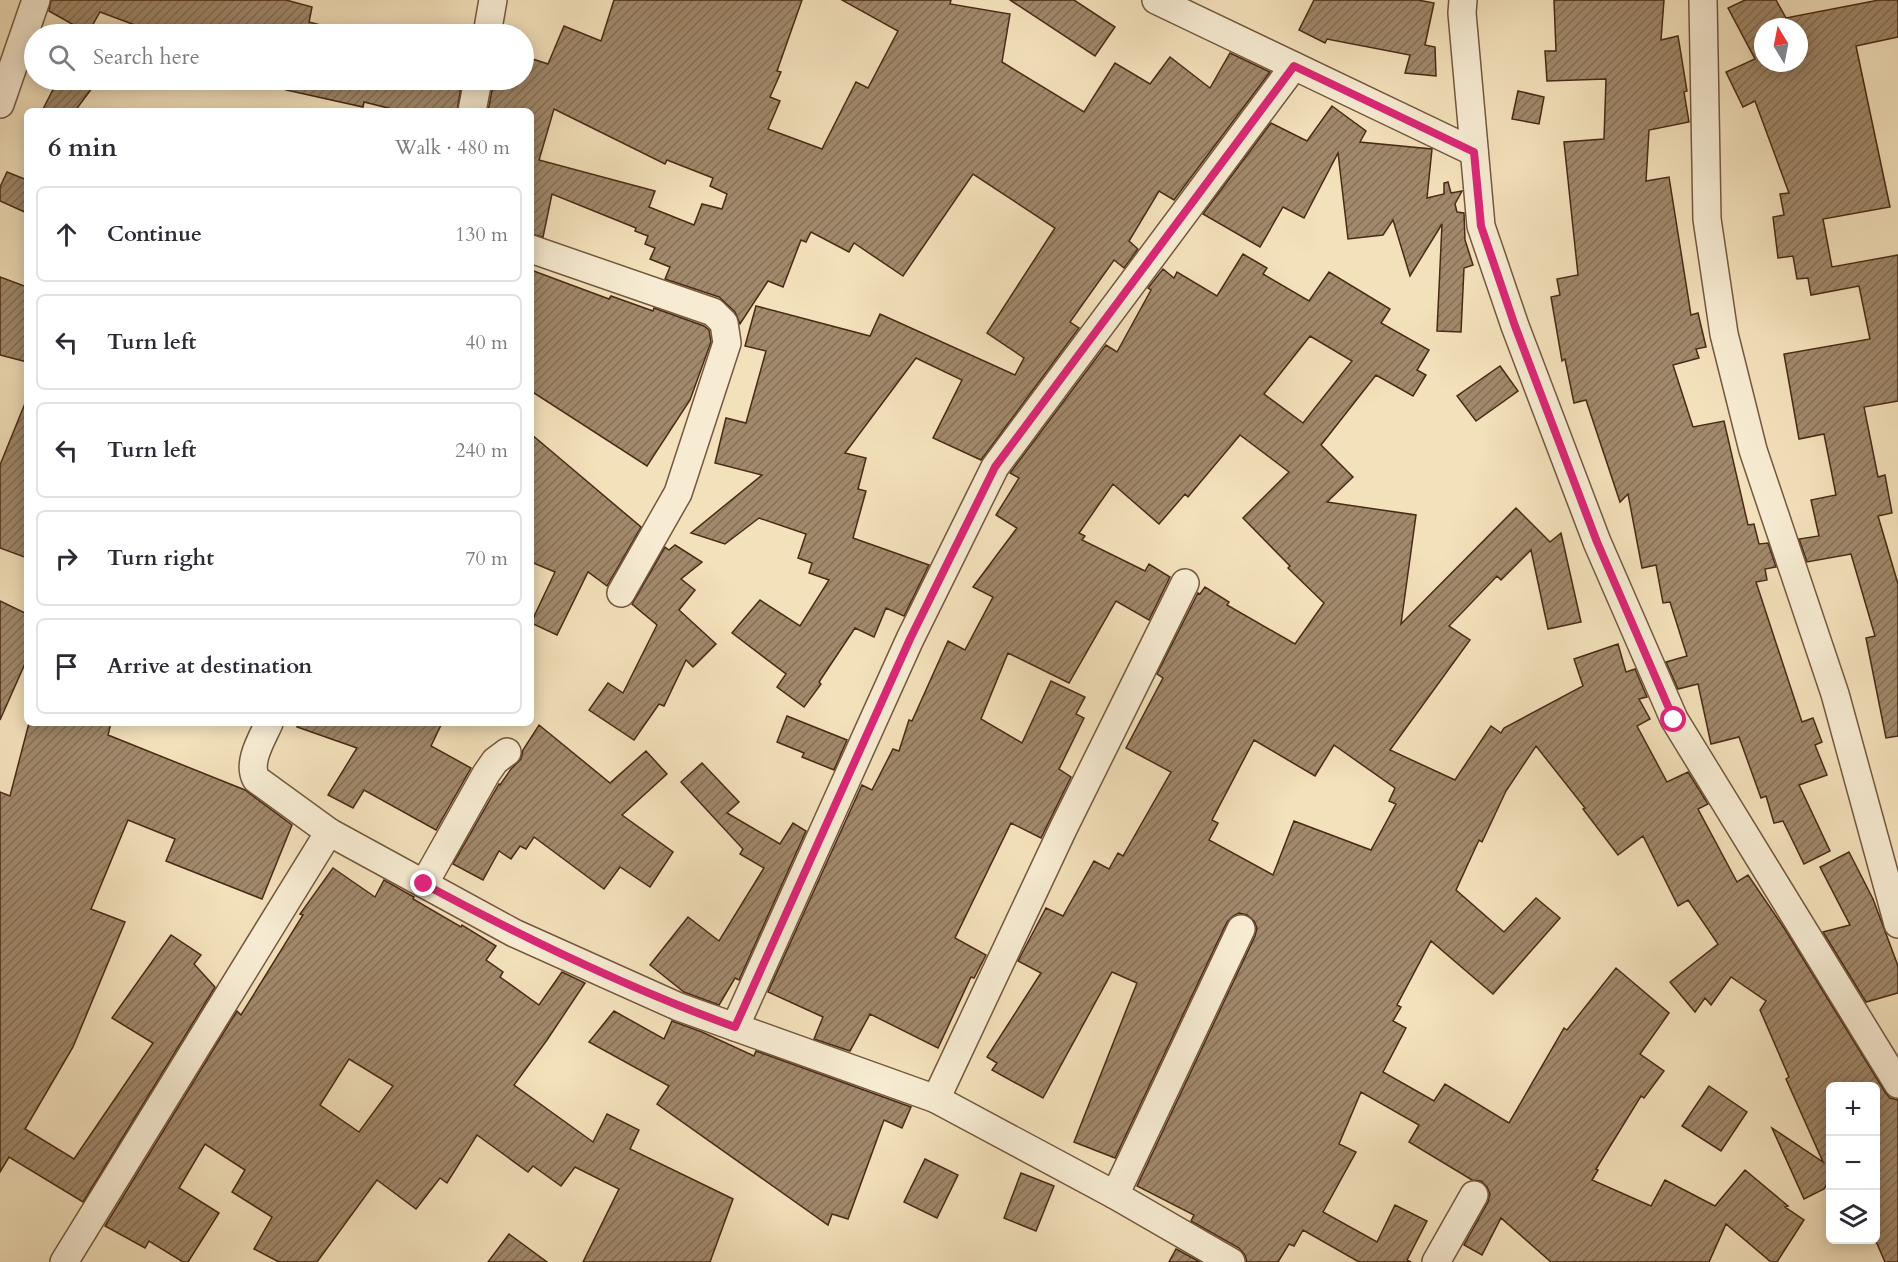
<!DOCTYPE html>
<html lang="en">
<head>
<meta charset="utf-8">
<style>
  :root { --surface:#fff; --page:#f7f7f7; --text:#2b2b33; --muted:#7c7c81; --line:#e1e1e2 }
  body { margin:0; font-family:Cardo,serif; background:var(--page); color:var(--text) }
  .controls { position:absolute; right:18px; bottom:18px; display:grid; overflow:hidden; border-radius:9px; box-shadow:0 3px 15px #0003 }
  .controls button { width:54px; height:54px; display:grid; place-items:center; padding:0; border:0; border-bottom:2px solid var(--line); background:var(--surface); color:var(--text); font:30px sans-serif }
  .compass { position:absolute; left:1754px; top:18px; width:54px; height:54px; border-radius:50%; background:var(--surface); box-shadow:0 3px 15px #0003; rotate:350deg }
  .stop { position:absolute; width:18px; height:18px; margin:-14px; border:4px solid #db2777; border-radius:50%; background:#fff }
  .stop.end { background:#db2777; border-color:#fff; box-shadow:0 2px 6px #0008 }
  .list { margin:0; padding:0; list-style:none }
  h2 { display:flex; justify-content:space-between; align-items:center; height:78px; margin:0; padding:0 24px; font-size:26px }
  h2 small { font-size:20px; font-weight:400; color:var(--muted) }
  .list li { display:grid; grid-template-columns:39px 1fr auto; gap:18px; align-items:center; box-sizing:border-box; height:96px; margin:0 12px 12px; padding:0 12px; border:2px solid var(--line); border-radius:9px }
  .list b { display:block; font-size:22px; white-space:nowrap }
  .list em { font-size:20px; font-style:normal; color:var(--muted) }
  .icon { flex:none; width:33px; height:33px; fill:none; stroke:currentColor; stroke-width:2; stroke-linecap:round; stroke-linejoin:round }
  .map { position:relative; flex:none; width:1898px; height:1262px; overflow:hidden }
  .search { position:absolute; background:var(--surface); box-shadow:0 3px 15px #0003; left:24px; top:24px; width:510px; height:66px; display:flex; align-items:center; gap:15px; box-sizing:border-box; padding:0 21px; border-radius:33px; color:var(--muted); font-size:22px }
  .panel { position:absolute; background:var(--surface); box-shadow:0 3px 15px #0003; left:24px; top:108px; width:510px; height:618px; border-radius:9px }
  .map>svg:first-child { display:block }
  .building { fill:url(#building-hatch); stroke:#492a15; stroke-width:1.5; fill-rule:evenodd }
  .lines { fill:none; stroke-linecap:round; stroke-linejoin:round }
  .minor-casing { stroke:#74583e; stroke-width:30 }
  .minor { stroke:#f7ecd3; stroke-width:27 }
  .route { stroke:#db2777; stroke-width:8 }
</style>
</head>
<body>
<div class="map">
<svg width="1898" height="1262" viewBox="0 0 1898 1262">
  <defs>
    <pattern id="building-hatch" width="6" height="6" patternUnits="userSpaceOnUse" patternTransform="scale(1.5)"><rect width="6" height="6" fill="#a1896b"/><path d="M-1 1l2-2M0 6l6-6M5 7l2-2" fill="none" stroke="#857057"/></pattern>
  </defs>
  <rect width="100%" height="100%" fill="#f3e1bb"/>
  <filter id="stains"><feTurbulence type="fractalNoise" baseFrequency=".00333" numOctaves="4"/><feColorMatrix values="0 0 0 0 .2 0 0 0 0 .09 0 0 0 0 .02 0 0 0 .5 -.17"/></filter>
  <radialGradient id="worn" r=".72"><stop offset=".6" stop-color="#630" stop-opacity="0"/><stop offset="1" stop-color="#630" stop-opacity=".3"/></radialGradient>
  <g class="building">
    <path d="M51 0H286L312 7 309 22 339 30 338 34H159L100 12 88 33 49 11Z"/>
    <path d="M614 0H802L777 71 781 72 770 97 780 101 768 129 822 149 856 82 868 88 898 31 842 0H951L950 4 1010 14 1002 62 1084 112 1115 63 1150 84 1170 57 1210 88 1230 53 1270 72 1174 200 1159 191 1129 241 1138 249 1124 268 1114 260 1070 322 1079 328 981 460 933 438 962 380 916 358 845 453 866 458 858 489 866 491 853 538 929 565 904 616 886 608 874 637 855 628 819 682 821 684 804 707 777 687 786 674 732 633 760 600 800 626 829 580 809 573 812 563 798 558 806 534 759 518 725 544 691 533 762 475 715 463 726 418 746 423 766 351 745 346 756 306 870 336 880 314 1015 375 1024 358 987 333 1055 228 973 174 903 276 854 243 849 252 811 232 806 242 801 240 783 287 768 281 740 324 735 312 719 297 665 279 670 267 650 259 655 248 645 244 648 236 635 231 636 228 552 194 543 237 531 234V111H488L494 80H524V56L548 64 564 26 601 41ZM554 109 665 164 667 160 713 178 710 186 727 194 722 209 702 204 694 225 649 207 655 191 539 160Z"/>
    <path d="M1010 0H1074L1115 27 1095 56Z"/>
    <path d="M1314 0H1418L1434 3 1425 45 1435 47 1436 76 1405 73 1410 55 1327 39 1325 43 1299 30Z"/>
    <path d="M1554 0H1664L1661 40 1678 36 1687 91 1684 92 1689 122 1649 130 1646 181 1669 177 1691 315 1698 313 1706 347 1696 349 1699 358 1673 365 1693 427 1724 421 1748 525 1754 524 1759 544 1768 543 1776 567 1765 569 1767 580 1756 582 1802 722 1813 718 1822 742 1815 745 1827 775 1799 785 1830 851 1804 864 1783 821 1774 823 1766 796 1761 798 1739 737 1711 744 1698 684 1678 689 1666 662 1687 656 1670 602 1663 603 1656 565 1642 568 1628 494 1620 502 1586 400 1574 403 1565 359 1562 361 1551 297 1560 295 1557 279 1578 275 1564 142 1604 139 1606 79 1547 81 1545 51H1556Z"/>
    <path d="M1745 0H1776L1786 18 1879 0H1898V37L1856 46 1890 207 1823 219 1832 267 1898 255V401L1864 407 1878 477 1885 475 1892 513 1878 516 1898 584V736L1886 738 1866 638 1875 636 1851 554 1807 562 1799 539 1819 536 1811 500 1836 495 1824 434 1799 439 1784 354 1870 339 1859 286 1811 295 1808 278 1797 279 1793 256 1778 258 1773 217 1784 215 1780 194 1789 193 1755 101 1743 107 1726 72 1755 59 1728 8ZM1763 27H1799V63H1763Z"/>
    <path d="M58 80H98L75 111H42Z"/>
    <path d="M276 80H462L457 111H400L364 102 363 107 286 90 287 84Z"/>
    <path d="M1518 91 1544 97 1539 124 1512 119Z"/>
    <path d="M1332 106 1366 131 1360 142 1432 149 1427 198 1444 194V183L1448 182 1451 193 1462 191 1455 204 1457 212 1464 213 1465 240 1473 265 1464 268 1461 332 1437 331 1442 224 1410 276 1393 220 1383 235 1348 239 1338 153 1304 218 1283 207 1260 247 1203 214 1271 123 1307 141Z"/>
    <path d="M7 172 27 180V213L0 201V187Z"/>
    <path d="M1243 254 1267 268 1263 274 1309 301 1329 272 1390 309 1381 323 1429 350 1417 370 1426 375 1413 396 1376 375 1321 445 1353 477 1327 502 1416 515 1401 624 1516 508 1550 542 1561 533 1581 622 1548 629 1531 550 1501 580 1497 576 1449 626 1470 640 1390 750 1455 780 1491 726 1501 733 1504 728 1583 686 1574 659 1618 644 1626 672 1635 669 1647 697 1639 699 1650 719 1637 726 1667 782 1688 772 1708 804 1698 809 1737 882 1748 875 1784 928 1885 1092 1890 1098 1898 1100V1262H1885L1875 1239V1086H1830V1179L1824 1189 1804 1199 1772 1128 1823 1162 1786 1079 1789 1077 1760 1010 1766 1001 1731 977 1711 1005 1705 998 1695 1012 1670 982 1718 944 1688 900 1678 906 1643 836 1618 855 1583 809 1585 808 1536 746 1506 791 1482 842 1479 840 1456 890 1504 932 1536 898 1560 918 1493 994 1431 941 1397 1005 1401 1007 1393 1021 1406 1028 1383 1072 1434 1101 1445 1084 1509 1123 1564 1028 1567 1030 1616 968 1669 1013 1640 1054 1664 1071 1644 1098 1641 1096 1596 1169 1598 1170 1592 1180 1651 1206 1665 1180 1715 1206 1745 1170 1788 1206 1785 1207 1804 1220 1777 1262H1771L1726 1224 1709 1262H1551L1501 1218 1482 1255 1464 1245 1488 1202 1490 1194 1487 1187 1481 1181 1472 1180 1409 1142 1419 1125 1361 1092 1339 1144 1356 1152 1323 1212 1377 1242 1395 1205 1427 1221 1407 1260 1411 1262H1359L1303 1230 1294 1246 1289 1244 1278 1262H1247L1245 1255 1239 1248 1191 1221 1194 1215 1137 1186 1255 936 1257 928 1254 921 1247 915 1239 913 1233 916 1227 922 1115 1158 1074 1142 1137 983 1112 972 1043 1098 992 1070 997 1063 987 1057 1041 973 1018 961 1046 908 1063 916 1094 861 1109 869 1118 853 1123 856 1171 772 1126 748 1163 678 1157 674 1198 593 1200 594 1205 587 1229 602 1227 605 1295 644 1324 603 1288 568 1290 566 1243 518 1289 472 1240 435 1188 497 1185 494 1159 524 1113 484 1079 533 1085 536 1082 540 1145 571 1149 564 1170 577 1149 620 1116 601 1069 683 1008 653 981 719 1022 743 1051 681 1085 697 1076 714 1084 718 1059 769 1071 777 1041 838 1011 823 955 938 986 955 974 978 971 977 938 1048 870 1014 850 1051 814 1039 823 1017 768 992 862 785 872 790 893 749 899 751 909 720 912 721 948 641 965 650 993 597 973 587 1017 528 996 515 1019 478 1010 473 1106 345 1117 352 1151 290 1148 288 1163 269 1174 278 1177 272 1217 296ZM1310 336 1352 361 1303 423 1264 394ZM1254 740 1315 776 1334 745 1395 788 1389 801 1396 804 1371 850 1294 821 1273 875 1209 840 1218 823 1212 820Z"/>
    <path d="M531 270 609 299 611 296 653 311 654 308 704 326 709 330 711 342 690 400 647 466 531 391Z"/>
    <path d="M0 277 27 287V362L0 355Z"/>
    <path d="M1500 366 1518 391 1476 421 1457 396Z"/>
    <path d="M26 401H27V558L0 548V465Z"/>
    <path d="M531 434 641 527 607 586 588 572 557 635 531 623 555 572 531 562Z"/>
    <path d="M675 545 702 562 681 579 695 590 679 610 716 644 693 667 686 660 664 706 659 704 634 740 589 710 608 683 623 693 657 625 632 604 665 547 669 550Z"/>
    <path d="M0 601 27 614V659L0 720Z"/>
    <path d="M787 716 847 740 834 770 802 757 804 753 777 742Z"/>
    <path d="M29 723H111L108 735 245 790 292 825 262 899 166 861 175 839 128 820 91 909 125 922 73 1047 25 1129 74 1159 153 1043 112 1018 171 935 201 955 194 964 215 987 83 1202 9 1157 0 1172V792L10 796Z"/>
    <path d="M297 723H442L431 746 471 768 436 830 364 790 353 808 328 795 357 748 297 727Z"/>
    <path d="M539 725 610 783 646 751 667 774 622 815 673 852 650 887 620 867 604 889 534 837 526 849 520 846 511 859 499 851 483 880 453 864 499 784 500 785 511 769 521 759 523 750Z"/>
    <path d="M702 763 739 802 727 813 780 844 793 823 806 831 739 980 735 978 719 1005 684 992 650 965 688 917 719 941 764 868 740 854 743 849 681 782Z"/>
    <path d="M1849 852 1873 899 1898 966V993L1866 1002 1823 932 1850 925 1820 867Z"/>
    <path d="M333 868 375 897 384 880 414 897 413 899 461 927 462 925 496 946 486 960 503 972 500 977 539 1005 562 972 585 983 547 1040 514 1085 593 1142 607 1114 639 1130 630 1149 733 1199 710 1262H583L619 1189 575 1167 561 1186 533 1166 528 1172 477 1135 447 1183 440 1178 416 1209 377 1180 317 1262H279L254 1249 272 1217 232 1192 245 1170 205 1144 179 1188 219 1213 188 1262H183L149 1241 145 1248 105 1226 237 1011 241 1015 303 915 300 914ZM349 1059 393 1086 359 1132 320 1105Z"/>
    <path d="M614 1011 664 1039 672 1021 702 1032 754 1056 756 1051 911 1107 902 1128 884 1120 848 1219 832 1214 828 1225 657 1104 669 1086 589 1042Z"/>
    <path d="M1709 1086 1747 1112 1721 1151 1682 1126Z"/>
    <path d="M925 1159 958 1175 937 1218 904 1202Z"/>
    <path d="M1021 1173 1054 1186 1036 1231 1004 1218Z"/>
    <path d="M509 1234 547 1262H488Z"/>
    <path d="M1176 1249 1200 1262H1169Z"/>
  </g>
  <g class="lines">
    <defs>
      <g id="minor">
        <path d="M1156 0 1474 152"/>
        <path d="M1463 0 1462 13 1481 226 1515 326 1597 542 1674 719 1898 1084"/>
        <path d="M1703 0 1707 219 1724 334 1753 450 1835 694 1898 924"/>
        <path d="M487 34 493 0"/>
        <path d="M0 104 36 0"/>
        <path d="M472 111 478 80"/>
        <path d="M531 249 713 312 724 323 727 343 678 493 621 593"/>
        <path d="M269 723C262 739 247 762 256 779L329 832 514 933 679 1007 936 1099 1115 1195 1231 1262"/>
        <path d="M424 884 486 774 495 761 507 752"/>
        <path d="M735 1027 910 639 995 467 1294 66"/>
        <path d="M936 1099 1063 829 1185 583"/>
        <path d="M1115 1195 1241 929"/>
        <path d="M64 1262 329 832"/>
        <path d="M1436 1262 1474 1195"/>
      </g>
    </defs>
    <use href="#minor" class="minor-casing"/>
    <use href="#minor" class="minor"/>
  </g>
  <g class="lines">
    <path class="route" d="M424 884C524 938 627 988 735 1027L910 639 995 467 1294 66 1474 152 1481 226 1515 326 1597 542 1674 720"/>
  </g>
  <rect width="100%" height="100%" filter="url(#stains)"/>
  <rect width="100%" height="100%" fill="url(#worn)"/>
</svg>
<div class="controls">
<button>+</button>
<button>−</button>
<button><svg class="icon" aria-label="layers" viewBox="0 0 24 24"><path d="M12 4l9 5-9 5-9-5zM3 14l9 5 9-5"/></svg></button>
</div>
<svg class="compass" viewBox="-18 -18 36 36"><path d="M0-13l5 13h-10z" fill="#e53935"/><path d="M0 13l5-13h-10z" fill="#7c7c81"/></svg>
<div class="stop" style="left:1674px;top:720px"></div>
<div class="stop end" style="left:424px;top:884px"></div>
<div class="search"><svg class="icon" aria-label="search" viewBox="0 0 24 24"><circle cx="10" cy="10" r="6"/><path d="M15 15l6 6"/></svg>Search here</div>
<section class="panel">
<h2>6 min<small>Walk · 480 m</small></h2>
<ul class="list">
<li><svg class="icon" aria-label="ahead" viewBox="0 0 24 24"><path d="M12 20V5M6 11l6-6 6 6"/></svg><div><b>Continue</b></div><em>130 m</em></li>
<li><svg class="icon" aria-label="left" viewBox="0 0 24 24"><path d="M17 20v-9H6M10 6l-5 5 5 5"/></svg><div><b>Turn left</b></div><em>40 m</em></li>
<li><svg class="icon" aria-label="left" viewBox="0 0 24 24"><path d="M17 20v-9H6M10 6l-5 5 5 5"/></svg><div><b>Turn left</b></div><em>240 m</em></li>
<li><svg class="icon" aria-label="right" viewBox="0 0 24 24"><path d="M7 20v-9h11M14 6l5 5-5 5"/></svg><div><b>Turn right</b></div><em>70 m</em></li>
<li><svg class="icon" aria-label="arrive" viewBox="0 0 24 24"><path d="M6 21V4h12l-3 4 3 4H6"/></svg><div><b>Arrive at destination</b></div></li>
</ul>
</section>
</div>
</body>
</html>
